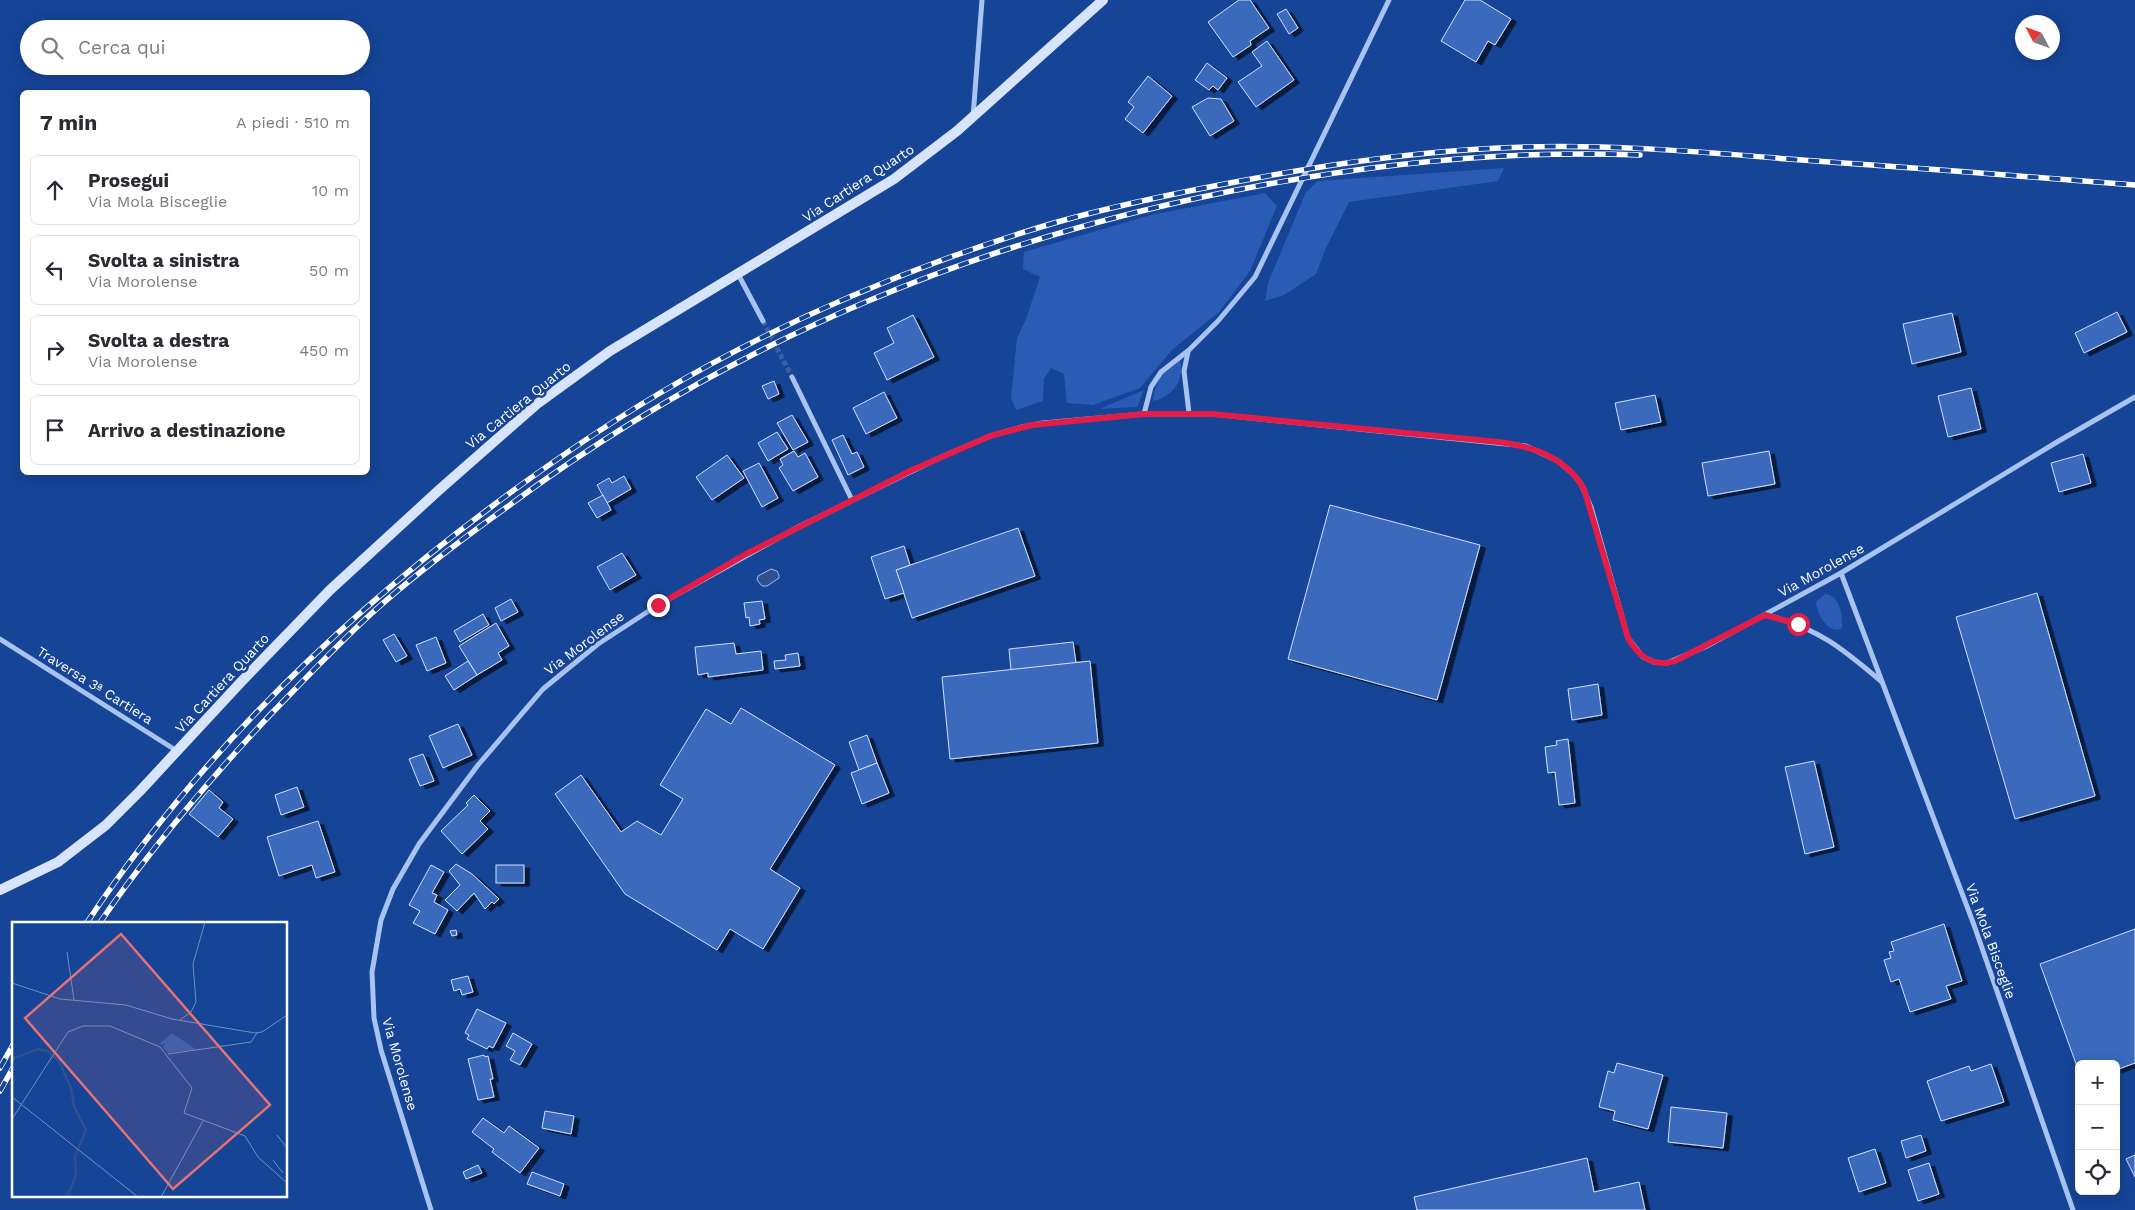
<!DOCTYPE html>
<html lang="it">
<head>
<meta charset="utf-8">
<style>
  :root { --surface:#fff; --page:#f2f2f3; --text:#2b2b33; --muted:#7c7c81; --line:#e1e1e2 }
  body { margin:0; font-family:"Work Sans",sans-serif; background:var(--page); color:var(--text) }
  .controls { position:absolute; right:15px; bottom:15px; display:grid; overflow:hidden; border-radius:8px; box-shadow:0 2px 12px #0003 }
  .controls button { width:45px; height:45px; display:grid; place-items:center; padding:0; border:0; border-bottom:1px solid var(--line); background:var(--surface); color:var(--text); font:25px sans-serif }
  .compass { position:absolute; left:2015px; top:15px; width:45px; height:45px; border-radius:50%; background:var(--surface); box-shadow:0 2px 12px #0003; rotate:311deg }
  .stop { position:absolute; width:15px; height:15px; margin:-11px; border:4px solid #e11d48; border-radius:50%; background:#fff }
  .stop.end { background:#e11d48; border-color:#fff; box-shadow:0 1px 5px #0008 }
  .list { margin:0; padding:0; list-style:none }
  h2 { display:flex; justify-content:space-between; align-items:center; height:65px; margin:0; padding:0 20px; font-size:21px }
  h2 small { font-size:16px; font-weight:400; color:var(--muted) }
  .list li { display:grid; grid-template-columns:32px 1fr auto; gap:15px; align-items:center; box-sizing:border-box; height:70px; margin:0 10px 10px; padding:0 10px; border:1px solid var(--line); border-radius:8px }
  .list b { display:block; font-size:19px; white-space:nowrap }
  .list p { margin:0; font-size:16px; white-space:nowrap; color:var(--muted) }
  .list em { font-size:16px; font-style:normal; color:var(--muted) }
  .icon { flex:none; width:28px; height:28px; fill:none; stroke:currentColor; stroke-width:2; stroke-linecap:round; stroke-linejoin:round }
  .map { position:relative; flex:none; width:2135px; height:1210px; overflow:hidden }
  .search { position:absolute; background:var(--surface); box-shadow:0 2px 12px #0003; left:20px; top:20px; width:350px; height:55px; display:flex; align-items:center; gap:12px; box-sizing:border-box; padding:0 18px; border-radius:28px; color:var(--muted); font-size:19px }
  .panel { position:absolute; background:var(--surface); box-shadow:0 2px 12px #0003; left:20px; top:90px; width:350px; height:385px; border-radius:8px }
  .map>svg:first-child { display:block }
  .green { fill:#2a5cb5 }
  .water { fill:#2f508e; stroke:#9bbdf4 }
  .building { fill:#3b6abc; stroke:#d0e0fc; filter:url(#shadow) }
  .lines { fill:none; stroke-linecap:round; stroke-linejoin:round }
  .street-tunnel { stroke:#3960a7; stroke-width:5; stroke-dasharray:5 2.5; stroke-linecap:butt }
  .street { stroke:#a9c3f1; stroke-width:5 }
  .secondary { stroke:#d7e4fc; stroke-width:10 }
  .rail-casing { stroke:#fff; stroke-width:5.5 }
  .rail { stroke:#164497; stroke-width:4; stroke-dasharray:11; stroke-linecap:butt }
  .route { stroke:#e11d48; stroke-width:6 }
  .labels { text-anchor:middle; stroke-width:5; stroke-linejoin:round; paint-order:stroke }
  .street-label { font-size:14px; fill:#fff; stroke:#164497 }
  .inset-river { fill:none; stroke:#2f508e; stroke-width:2.5 }
  .inset-road { fill:none; stroke:#738fc1; stroke-width:1 }
  .view { fill:#e47373; fill-opacity:0.15; stroke:#e47373; stroke-width:2.5 }
  .inset-edge { fill:none; stroke:#fff; stroke-width:2.5 }
</style>
</head>
<body>
<div class="map">
<svg width="2135" height="1210" viewBox="0 0 2135 1210">
  <defs>
    <filter id="shadow"><feDropShadow dx="5.5" dy="3" stdDeviation="0" flood-color="#0009"/></filter>
  </defs>
  <rect width="100%" height="100%" fill="#164497"/>
  <g class="green">
    <path d="M1504 168 1498 181 1349 202 1326 248 1316 274 1284 295 1265 301 1268 283 1306 192 1318 181Z"/>
    <path d="M1265 193 1277 206 1250 271 1219 312 1173 349 1140 388 1093 405 1067 403 1064 374 1051 368 1044 379 1043 401 1016 410 1011 398 1017 338 1026 319 1040 277 1023 269 1024 252 1151 215Z"/>
    <path d="M1180 360C1186 379 1171 398 1153 401 1154 385 1164 365 1180 360Z"/>
    <path d="M1144 390 1137 407 1099 409Z"/>
    <path d="M1825 594C1840 596 1843 615 1842 628L1838 630C1826 630 1817 614 1816 602Z"/>
  </g>
  <path class="water" d="M771 569 777 571 779 575V578L767 586H762L757 580 758 576Z"/>
  <g class="building">
    <path d="M1239 0H1250L1269 28 1250 41 1251 45 1233 57 1208 22Z"/>
    <path d="M1465 0H1480L1511 19 1495 45 1488 41 1476 62 1441 41Z"/>
    <path d="M1286 9 1298 28 1289 34 1277 14Z"/>
    <path d="M1267 41 1294 80 1256 107 1238 82 1262 66 1252 52Z"/>
    <path d="M1207 63 1227 78 1218 90 1213 86 1209 90 1195 80Z"/>
    <path d="M1148 76 1172 96 1143 133 1125 119 1134 107 1128 102Z"/>
    <path d="M1208 98 1221 99 1234 121 1210 136 1192 107Z"/>
    <path d="M2117 312 2127 332 2084 353 2075 333Z"/>
    <path d="M1952 313 1961 352 1912 364 1903 324Z"/>
    <path d="M913 315 934 357 887 380 874 353 894 343 887 328Z"/>
    <path d="M774 381 779 394 768 399 762 386Z"/>
    <path d="M1971 388 1981 429 1948 437 1938 396Z"/>
    <path d="M884 392 897 418 866 434 853 408Z"/>
    <path d="M1655 395 1661 422 1621 430 1615 403Z"/>
    <path d="M792 415 808 442 793 450 777 423Z"/>
    <path d="M777 432 788 449 768 461 758 443Z"/>
    <path d="M843 435 852 454 857 452 864 467 848 475 832 440Z"/>
    <path d="M794 451 798 457 805 453 818 477 793 491 779 468 783 465 780 459Z"/>
    <path d="M1769 451 1775 484 1708 496 1702 463Z"/>
    <path d="M2083 454 2091 483 2059 492 2051 463Z"/>
    <path d="M727 455 744 478 712 500 696 477Z"/>
    <path d="M759 463 778 498 762 507 743 471Z"/>
    <path d="M624 476 631 489 607 503 597 485 609 478 612 483Z"/>
    <path d="M603 495 611 510 597 518 588 503Z"/>
    <path d="M1330 505 1480 545 1437 700 1288 659Z"/>
    <path d="M1018 528 1035 576 912 618 896 570Z"/>
    <path d="M904 546 910 565 896 570 904 593 885 599 871 557Z"/>
    <path d="M622 553 636 575 610 590 597 567Z"/>
    <path d="M2037 593 2095 796 2015 819 1956 617Z"/>
    <path d="M511 599 518 612 501 621 495 608Z"/>
    <path d="M762 601 765 619 759 620 760 624 750 626 749 617 746 618 744 603Z"/>
    <path d="M483 614 489 625 460 642 454 631Z"/>
    <path d="M496 623 509 646 498 653 502 660 477 675 459 646Z"/>
    <path d="M394 634 407 656 396 662 383 640Z"/>
    <path d="M436 637 446 663 427 671 416 645Z"/>
    <path d="M1073 642 1076 663 1011 670 1009 649Z"/>
    <path d="M734 643 736 654 761 651 763 670 708 677V673L698 675 695 647Z"/>
    <path d="M798 653 800 666 775 669 774 661 786 660 785 655Z"/>
    <path d="M468 661 477 675 454 690 445 676Z"/>
    <path d="M1090 661 1098 743 950 759 942 677Z"/>
    <path d="M1598 684 1602 715 1572 720 1568 689Z"/>
    <path d="M741 708 835 765 770 869 800 888 763 949 730 929 717 950 625 894 555 794 581 775 621 832 637 821 661 835 683 799 660 785 706 709 731 724Z"/>
    <path d="M458 724 472 755 443 768 429 736Z"/>
    <path d="M867 735 877 763 859 770 849 742Z"/>
    <path d="M1568 739 1575 803 1559 805 1555 772 1548 773 1545 747 1557 745 1556 741Z"/>
    <path d="M423 754 434 781 420 786 409 759Z"/>
    <path d="M1814 761 1834 847 1805 854 1785 767Z"/>
    <path d="M877 763 889 793 862 804 851 773Z"/>
    <path d="M297 787 304 807 281 815 275 795Z"/>
    <path d="M209 790 223 802 219 808 233 819 218 837 189 814Z"/>
    <path d="M474 795 490 811 480 821 488 829 462 854 441 831 468 805 466 803Z"/>
    <path d="M318 821 335 872 316 878 312 865 279 876 267 837Z"/>
    <path d="M456 864 472 874 499 899 494 904 492 902 485 909 474 893 457 911 445 900 460 885 449 871Z"/>
    <path d="M431 865 444 872 432 893 437 895 434 902 448 910 435 934 413 923 420 911 409 905Z"/>
    <rect x="496" y="865" width="28" height="18"/>
    <path d="M1944 924 1962 981 1946 986 1951 999 1910 1012 1899 979 1891 982 1884 960 1891 958 1889 952 1894 951 1891 942Z"/>
    <path d="M2135 929V1063L2116 1070V1064H2079V1072L2040 964Z"/>
    <path d="M456 930 457 935 452 936 450 931Z"/>
    <path d="M468 976 473 992 462 995 460 989 454 991 451 980Z"/>
    <path d="M477 1009 506 1023 493 1048 489 1046 487 1049 467 1039 469 1035 465 1033Z"/>
    <path d="M513 1033 532 1044 520 1065 510 1060 515 1051 506 1046Z"/>
    <path d="M484 1055 485 1057 488 1056 493 1079H490L494 1097 478 1100 468 1059Z"/>
    <path d="M1617 1063 1663 1075 1648 1129 1613 1120 1615 1111 1599 1107 1608 1071 1614 1073Z"/>
    <path d="M1991 1064 2004 1102 1941 1121 1927 1081 1969 1066 1971 1071Z"/>
    <path d="M1671 1107 1727 1113 1723 1148 1668 1142Z"/>
    <path d="M545 1111 574 1116 571 1134 542 1128Z"/>
    <path d="M483 1118 504 1133 509 1126 539 1148 520 1173 492 1152 494 1149 472 1132Z"/>
    <path d="M1921 1135 1926 1151 1906 1158 1901 1141Z"/>
    <path d="M1875 1149 1886 1183 1859 1192 1848 1158Z"/>
    <path d="M2135 1155V1177L2126 1159Z"/>
    <path d="M1587 1158 1594 1192 1639 1182 1645 1210H1417L1414 1197Z"/>
    <path d="M1929 1163 1939 1194 1918 1201 1908 1170Z"/>
    <path d="M478 1165 482 1173 466 1179 463 1172Z"/>
    <path d="M532 1172 564 1184 560 1196 527 1184Z"/>
  </g>
  <g class="lines">
    <path class="street-tunnel" d="M763 321 792 377"/>
    <g class="street">
      <path d="M973 117 982 0"/>
      <path d="M738 274 763 321"/>
      <path d="M1188 352 1184 371 1189 413"/>
      <path d="M792 377 852 500"/>
      <path d="M1144 414 1151 387 1161 372 1189 350 1218 321 1255 277 1389 0"/>
      <path d="M1841 573 1974 925 2073 1210"/>
      <path d="M1766 615C1818 628 1842 648 1882 682"/>
      <path d="M0 639 177 751"/>
      <path d="M431 1210 381 1050 374 1018 372 972 381 920 393 889 419 844 478 765 543 689 598 644 658 605 798 527 941 457 990 436 1022 427 1043 423 1144 414H1212L1526 446 1558 461 1572 473 1581 484 1591 507 1628 638 1643 657 1654 662 1667 663 1707 646 1841 573 2057 442 2135 397"/>
    </g>
    <path class="secondary" d="M0 890 58 862 106 825 140 791 241 682 330 590 439 490 537 404 610 351 894 179 957 131 1103 0"/>
    <defs>
      <g id="rail">
        <path d="M86 924C193 763 333 625 487 510 543 468 601 428 660 393 781 321 919 263 1054 223 1117 205 1181 192 1246 180 1330 164 1413 152 1499 148 1595 143 1692 151 1788 159 1904 167 2019 176 2135 185"/>
        <path d="M99 924C150 849 208 781 270 715 304 680 337 645 372 613 415 574 461 540 507 507 736 338 984 236 1263 185 1388 162 1514 150 1640 155"/>
        <path d="M0 1068 14 1043"/>
        <path d="M0 1091 14 1066"/>
      </g>
    </defs>
    <use href="#rail" class="rail-casing"/>
    <use href="#rail" class="rail"/>
  </g>
  <g class="lines">
    <path class="route" d="M658 605 746 554 912 470 990 436 1032 425 1144 414H1212L1499 442C1532 446 1566 457 1584 489L1628 638C1639 657 1653 668 1675 661L1765 615 1798 624"/>
  </g>
  <g class="labels">
    <g class="street-label">
      <text transform="translate(858 183) rotate(-33)" y="5">Via Cartiera Quarto</text>
      <text transform="translate(518 405) rotate(-39)" y="5">Via Cartiera Quarto</text>
      <text transform="translate(1821 570) rotate(-29)" y="5">Via Morolense</text>
      <text transform="translate(584 643) rotate(-37)" y="5">Via Morolense</text>
      <text transform="translate(222 683) rotate(-47)" y="5">Via Cartiera Quarto</text>
      <text transform="translate(95 685) rotate(32)" y="5">Traversa 3ª Cartiera</text>
      <text transform="translate(1991 941) rotate(70)" y="5">Via Mola Bisceglie</text>
      <text transform="translate(400 1064) rotate(74)" y="5">Via Morolense</text>
    </g>
  </g>
  <g transform="translate(12 922)">
    <rect width="275" height="275" fill="#164497"/>
    <path d="M160 111 182 126V128L156 131 151 125 153 122H147Z" fill="#2a5cb5"/>
    <path class="inset-river" d="M0 137 26 127 35 129 47 139 59 166 62 184 74 208 63 234 64 253 55 275"/>
    <path class="inset-road" d="M55 30 62 78M0 61 48 77 114 83 160 97 243 111 250 110 275 93M168 98 179 90 184 80 181 42 193 0M156 132 239 120 245 111M0 175 126 275M0 197 56 110 71 104H98L148 125 180 166 172 191 233 214 246 235 275 261M265 213 275 226M261 238 271 251M149 275 191 199"/>
    <path class="view" d="M109 12 258 183 161 267 13 96Z"/>
    <rect width="275" height="275" class="inset-edge"/>
  </g>
</svg>
<div class="controls">
<button>+</button>
<button>−</button>
<button><svg class="icon" aria-label="locate" viewBox="0 0 24 24"><circle cx="12" cy="12" r="6"/><path d="M12 2v4M12 18v4M2 12h4M18 12h4"/></svg></button>
</div>
<svg class="compass" viewBox="-18 -18 36 36"><path d="M0-13l5 13h-10z" fill="#e53935"/><path d="M0 13l5-13h-10z" fill="#7c7c81"/></svg>
<div class="stop" style="left:1798px;top:624px"></div>
<div class="stop end" style="left:658px;top:605px"></div>
<div class="search"><svg class="icon" aria-label="search" viewBox="0 0 24 24"><circle cx="10" cy="10" r="6"/><path d="M15 15l6 6"/></svg>Cerca qui</div>
<section class="panel">
<h2>7 min<small>A piedi · 510 m</small></h2>
<ul class="list">
<li><svg class="icon" aria-label="ahead" viewBox="0 0 24 24"><path d="M12 20V5M6 11l6-6 6 6"/></svg><div><b>Prosegui</b><p>Via Mola Bisceglie</p></div><em>10 m</em></li>
<li><svg class="icon" aria-label="left" viewBox="0 0 24 24"><path d="M17 20v-9H6M10 6l-5 5 5 5"/></svg><div><b>Svolta a sinistra</b><p>Via Morolense</p></div><em>50 m</em></li>
<li><svg class="icon" aria-label="right" viewBox="0 0 24 24"><path d="M7 20v-9h11M14 6l5 5-5 5"/></svg><div><b>Svolta a destra</b><p>Via Morolense</p></div><em>450 m</em></li>
<li><svg class="icon" aria-label="arrive" viewBox="0 0 24 24"><path d="M6 21V4h12l-3 4 3 4H6"/></svg><div><b>Arrivo a destinazione</b></div></li>
</ul>
</section>
</div>
</body>
</html>
